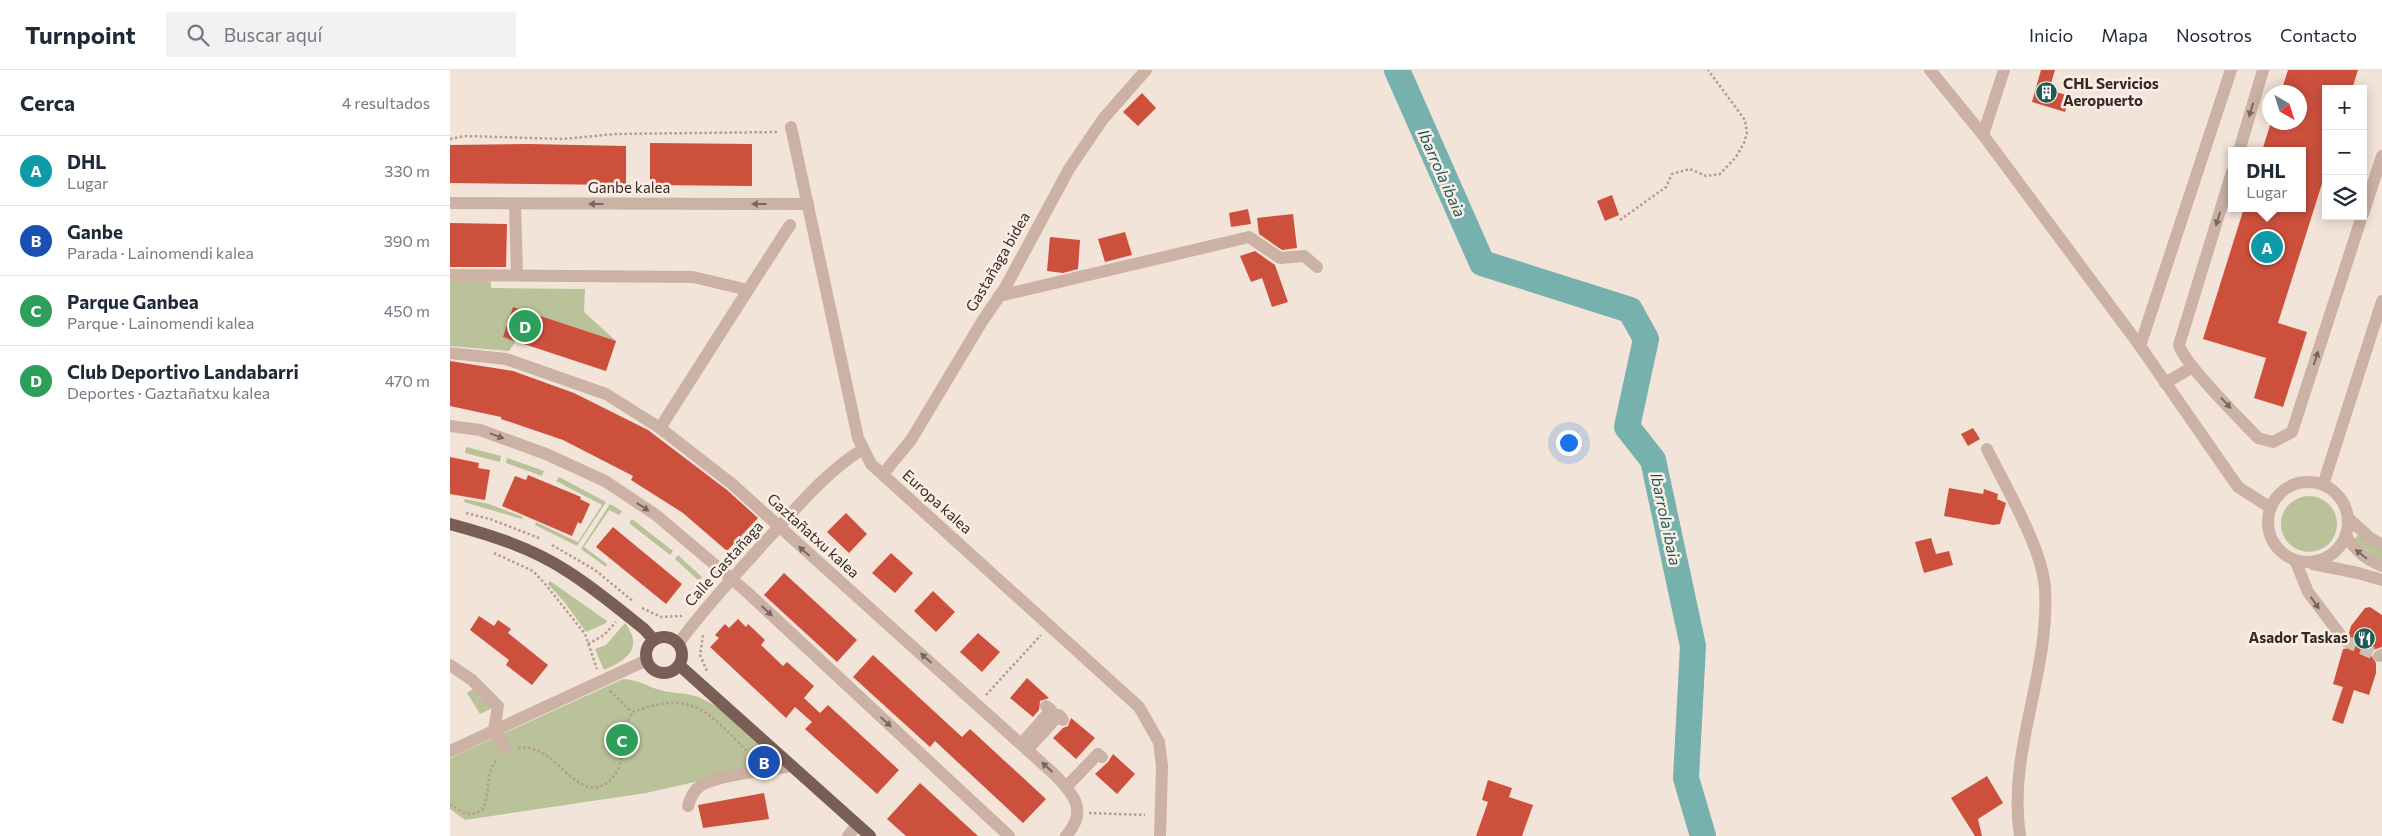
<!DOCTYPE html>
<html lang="es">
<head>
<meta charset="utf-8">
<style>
  :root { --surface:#fff; --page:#f2f2f3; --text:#1f2937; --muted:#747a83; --line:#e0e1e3; --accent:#1a73e8 }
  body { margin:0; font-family:Commissioner,sans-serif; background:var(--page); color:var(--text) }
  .controls { position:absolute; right:15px; top:15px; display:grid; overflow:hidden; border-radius:0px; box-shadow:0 2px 12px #0003 }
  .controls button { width:45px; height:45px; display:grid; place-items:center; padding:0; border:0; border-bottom:1px solid var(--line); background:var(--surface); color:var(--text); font:25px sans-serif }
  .compass { position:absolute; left:1812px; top:15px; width:45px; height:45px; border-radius:50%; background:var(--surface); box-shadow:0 2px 12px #0003; rotate:141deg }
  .you { position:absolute; left:1118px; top:372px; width:18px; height:18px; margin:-12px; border:4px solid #fff; border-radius:50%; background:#1a73e8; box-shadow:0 0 0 8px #1a73e833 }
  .badge { display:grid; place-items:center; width:32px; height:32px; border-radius:50%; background:var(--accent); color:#fff; font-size:16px; font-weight:700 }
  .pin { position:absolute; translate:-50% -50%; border:2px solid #fff; box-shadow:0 1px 5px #0006 }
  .popup { position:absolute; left:1778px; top:77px; width:78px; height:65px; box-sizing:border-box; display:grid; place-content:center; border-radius:0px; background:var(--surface); filter:drop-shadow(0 1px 4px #0005); font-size:16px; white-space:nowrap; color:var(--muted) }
  .popup b { font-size:19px; color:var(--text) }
  .popup::after { content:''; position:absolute; left:50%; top:100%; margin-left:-10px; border:10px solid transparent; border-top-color:var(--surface) }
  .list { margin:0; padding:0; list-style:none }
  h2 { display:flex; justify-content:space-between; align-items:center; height:65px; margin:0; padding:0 20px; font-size:21px }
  h2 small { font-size:16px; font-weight:400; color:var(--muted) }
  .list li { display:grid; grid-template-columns:32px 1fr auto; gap:15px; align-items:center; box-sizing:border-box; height:70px; padding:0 20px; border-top:1px solid var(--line) }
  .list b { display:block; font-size:19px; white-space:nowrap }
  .list p { margin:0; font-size:16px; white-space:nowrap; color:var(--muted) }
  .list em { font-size:16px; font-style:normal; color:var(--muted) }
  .icon { flex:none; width:28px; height:28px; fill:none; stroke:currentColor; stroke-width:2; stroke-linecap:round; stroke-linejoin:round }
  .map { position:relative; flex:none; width:1932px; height:766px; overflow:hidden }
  header { display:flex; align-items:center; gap:30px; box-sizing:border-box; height:70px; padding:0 25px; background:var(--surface); border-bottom:1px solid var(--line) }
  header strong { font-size:24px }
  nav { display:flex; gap:28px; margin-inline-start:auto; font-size:18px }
  .search { width:350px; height:45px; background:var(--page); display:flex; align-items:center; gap:12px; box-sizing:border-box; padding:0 18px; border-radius:0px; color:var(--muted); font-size:19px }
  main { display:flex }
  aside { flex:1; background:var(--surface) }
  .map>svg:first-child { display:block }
  .green { fill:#b9c298 }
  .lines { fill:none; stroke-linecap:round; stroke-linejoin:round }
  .river { stroke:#76b1ad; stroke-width:26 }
  .building { fill:#cd503d }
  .minor-tunnel { stroke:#cdbfb5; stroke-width:12; stroke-dasharray:12 6; stroke-linecap:butt }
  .path { stroke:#b79b8e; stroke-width:2.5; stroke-dasharray:2.5 2.5; stroke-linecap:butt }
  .minor { stroke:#cbb2a4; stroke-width:12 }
  .major { stroke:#795e56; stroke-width:12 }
  .oneway { fill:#79675f }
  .labels { text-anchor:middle; stroke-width:5; stroke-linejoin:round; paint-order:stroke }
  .poi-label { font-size:15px; font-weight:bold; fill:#362a26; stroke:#faeee5; text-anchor:start }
  .street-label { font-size:15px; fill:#362a26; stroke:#faeee5 }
  .water-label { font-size:16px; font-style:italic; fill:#1a5a57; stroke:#faeee5 }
</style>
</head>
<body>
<header>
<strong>Turnpoint</strong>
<div class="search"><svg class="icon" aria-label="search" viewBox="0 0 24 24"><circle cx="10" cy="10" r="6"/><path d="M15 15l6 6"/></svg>Buscar aquí</div>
<nav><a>Inicio</a><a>Mapa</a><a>Nosotros</a><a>Contacto</a></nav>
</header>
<main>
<aside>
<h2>Cerca<small>4 resultados</small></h2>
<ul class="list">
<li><span class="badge" style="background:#0f9aa8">A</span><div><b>DHL</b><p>Lugar</p></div><em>330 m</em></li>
<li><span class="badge" style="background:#1a4fb4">B</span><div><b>Ganbe</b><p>Parada · Lainomendi kalea</p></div><em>390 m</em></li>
<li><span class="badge" style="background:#2e9e5b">C</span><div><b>Parque Ganbea</b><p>Parque · Lainomendi kalea</p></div><em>450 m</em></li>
<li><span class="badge" style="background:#2e9e5b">D</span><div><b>Club Deportivo Landabarri</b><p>Deportes · Gaztañatxu kalea</p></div><em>470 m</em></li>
</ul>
</aside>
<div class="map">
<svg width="1932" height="766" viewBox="0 0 1932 766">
  <rect width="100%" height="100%" fill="#f3e4d9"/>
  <g class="green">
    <path d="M36 210 41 212V218L135 219 134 242 166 271 156 301 66 271 59 281 0 276V211Z"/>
    <path d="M16 377 51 386 50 392 15 383Z"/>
    <path d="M57 388 94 401 92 406 56 393Z"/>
    <path d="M109 407 156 432 127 476 85 455 86 452 128 472 152 435 106 411Z"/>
    <circle cx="1859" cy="454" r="28"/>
    <path d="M15 429 39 434 73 447 72 449 14 432Z"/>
    <path d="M160 434 172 441 169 445 159 440 134 477 157 494 156 497 131 479Z"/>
    <path d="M182 449 223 481 220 485 179 453Z"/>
    <path d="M1909 464 1932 481V490L1921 484 1904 470Z"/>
    <path d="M228 485 252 507 249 511 225 489Z"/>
    <path d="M100 511 157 551 156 553 136 562 116 534 98 514Z"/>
    <path d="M175 553C194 578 177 590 154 600L145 579 156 575Z"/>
    <path d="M173 609C189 610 196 616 210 620 223 624 235 622 248 627 278 638 304 671 328 693L196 723 15 750 0 739V688Z"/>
    <path d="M23 619 43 638 30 644 17 623Z"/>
  </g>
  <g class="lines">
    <path class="river" d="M947 0 1032 193 1180 240 1196 269 1177 357 1203 390 1243 576 1236 708 1253 766"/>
  </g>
  <g class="building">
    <path d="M1591 0H1605L1599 20 1620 26 1615 42 1582 32Z"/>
    <path d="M1838 0H1908L1902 19H1876V101L1828 253 1857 262 1833 337 1804 328 1816 288 1753 269 1794 138H1852V81H1812L1821 52H1850V22H1831Z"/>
    <path d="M692 23 706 38 688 56 673 42Z"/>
    <path d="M200 73 302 74V116L200 115Z"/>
    <path d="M79 74 176 76V115L0 113V75Z"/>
    <path d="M1162 125 1169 145 1155 151 1147 131Z"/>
    <path d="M798 139 801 154 781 157 779 143Z"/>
    <path d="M843 144 847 178 832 180 809 164 807 148Z"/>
    <path d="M0 153 57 154 56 197H0Z"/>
    <path d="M675 162 682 185 655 192 648 169Z"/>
    <path d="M600 167 630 170 628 199 613 203 597 201Z"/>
    <path d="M805 181 825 195 838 232 822 237 812 208 801 212 790 186Z"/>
    <path d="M63 237 166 271 156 301 53 267Z"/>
    <path d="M0 291 63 301 124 323 198 360 277 420 308 448 277 481 233 443 181 410 183 406 113 370 51 349V347L0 336Z"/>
    <path d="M1523 358 1530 369 1518 376 1511 364Z"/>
    <path d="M0 387 29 393 28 398 40 400 35 430 0 424Z"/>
    <path d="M78 405 131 427 130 429 140 434 131 454 128 452 122 466 52 436 65 406 76 410Z"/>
    <path d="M1499 418 1533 424 1534 419 1548 424 1547 429 1556 433 1550 454 1543 455 1494 446Z"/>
    <path d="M396 443 417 464 399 483 377 462Z"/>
    <path d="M163 457 232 514 216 534 146 477Z"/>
    <path d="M1481 468 1486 484 1499 481 1503 495 1474 503 1465 472Z"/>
    <path d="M441 483 463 503 445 523 422 503Z"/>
    <path d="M334 503 407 570 387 592 314 525Z"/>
    <path d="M483 521 505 542 486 562 464 541Z"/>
    <path d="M1920 537 1932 545V577L1923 580 1921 585 1926 593V603L1919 625 1904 620 1893 654 1882 650 1893 617 1883 614 1893 579 1899 578 1903 574 1899 563 1901 556 1915 538Z"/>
    <path d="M29 546 44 556 48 550 61 559 58 563 98 595 82 615 56 595 59 590 20 560Z"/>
    <path d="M288 549 296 557 298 554 315 570 311 575 333 596 337 592 364 616 354 628 370 643 378 635 449 700 427 724 355 659 362 652 345 637 336 648 260 577 269 568 265 565 275 554 279 558Z"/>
    <path d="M528 563 550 582 532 602 510 582Z"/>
    <path d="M423 585 512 667 520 659 596 729 573 753 485 671 480 677 403 607Z"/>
    <path d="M577 608 599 628 590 631 589 640 583 647 560 628Z"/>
    <path d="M621 648 645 668 626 689 603 668 613 658 618 656Z"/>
    <path d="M663 684 685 704 667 724 645 704 658 692Z"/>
    <path d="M1537 706 1553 733 1528 749 1532 766H1525L1501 728Z"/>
    <path d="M1038 710 1062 718 1059 727 1083 735 1072 766H1026L1038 732 1032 730Z"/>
    <path d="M470 713 528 766H456L437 749Z"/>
    <path d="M314 723 319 749 253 758 248 735Z"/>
  </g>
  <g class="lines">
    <path class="minor-tunnel" d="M1895 571 1929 586"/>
    <g class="path">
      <path d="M0 69 15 66 113 69 166 64 328 62"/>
      <path d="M1170 150 1216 117 1222 104 1240 99 1256 106 1270 104 1286 87 1294 73 1297 63 1295 50 1258 0"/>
      <path d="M16 443 40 449 89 468"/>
      <path d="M102 475 145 500 184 532"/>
      <path d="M44 483 83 501 96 515 135 564 147 599"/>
      <path d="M192 538 211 547 232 546"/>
      <path d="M253 565 250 585 257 601"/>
      <path d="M138 574 154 565 166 552"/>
      <path d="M160 621 182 642"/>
      <path d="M536 625 591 565"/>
      <path d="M68 678C97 673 113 707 136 716 150 722 164 710 169 697 172 688 171 676 173 667 174 658 179 650 182 642 249 618 259 645 304 688"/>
      <path d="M0 734C12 742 20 749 33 739 41 721 34 706 47 689"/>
      <path d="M639 743 695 745"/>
    </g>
    <g class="minor">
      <path d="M1480 0 1533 65 1690 276 1788 417 1821 438"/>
      <path d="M341 57 408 368 421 394 689 637 709 672 712 696 710 766"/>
      <path d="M1533 65 1554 0"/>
      <path d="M1789 81 1813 0"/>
      <path d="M1782 102 1729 275C1734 294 1792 351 1808 368L1823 372 1842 362 1912 146"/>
      <path d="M0 133 358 134"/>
      <path d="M65 134 67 205"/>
      <path d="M1913 144 1932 86"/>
      <path d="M0 205 243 207 298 220 340 155"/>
      <path d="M549 226 799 167 830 188 854 186 867 197"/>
      <path d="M1690 276 1781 0"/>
      <path d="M0 283 56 289 156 324 210 358 282 414 604 704C623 724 639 740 616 766"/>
      <path d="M1715 313 1743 297"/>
      <path d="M0 356 30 360 96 384 155 411 206 445 297 522 559 766"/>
      <path d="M210 358 298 220"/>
      <path d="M1537 379C1555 416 1593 479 1595 519 1600 604 1557 681 1570 766"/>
      <path d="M433 404 461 370 533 250 555 218 619 99 653 49 696 0"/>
      <circle cx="1858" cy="452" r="40"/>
      <path d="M1873 415 1932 231"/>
      <path d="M1898 448 1919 467 1932 475"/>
      <path d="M1896 466C1906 481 1915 489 1932 496"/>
      <path d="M1845 490 1858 522 1895 571"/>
      <path d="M1863 494 1908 503 1932 510"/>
      <path d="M228 574C254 538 284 507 313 474 344 441 374 403 413 379"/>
      <path d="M1929 586 1932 585"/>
      <path d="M0 595 22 610 48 636 44 660 55 679"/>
      <path d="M574 671 601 640 596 636"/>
      <path d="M577 680 609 645 613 650"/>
      <path d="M0 681 197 590"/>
      <path d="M616 717 648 684 652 687"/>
      <path d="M238 736C240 729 243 721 250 716 268 704 319 701 342 696"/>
      <path d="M398 766 407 755"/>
    </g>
    <g class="major">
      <path d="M0 454C41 465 82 478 117 501 144 518 169 539 194 559L204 570"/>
      <circle cx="214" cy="585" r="18"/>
      <path d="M229 595 420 766"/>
    </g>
  </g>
  <defs><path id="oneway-solid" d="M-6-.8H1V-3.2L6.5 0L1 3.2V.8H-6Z" transform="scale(1.25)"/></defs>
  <g class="oneway">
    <use href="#oneway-solid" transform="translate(1801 40) rotate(107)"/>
    <use href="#oneway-solid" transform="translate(146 134) rotate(180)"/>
    <use href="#oneway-solid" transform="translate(309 134) rotate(180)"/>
    <use href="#oneway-solid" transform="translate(1768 149) rotate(107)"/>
    <use href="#oneway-solid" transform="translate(1866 288) rotate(-72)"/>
    <use href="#oneway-solid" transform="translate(1776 333) rotate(47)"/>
    <use href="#oneway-solid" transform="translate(47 366) rotate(20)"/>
    <use href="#oneway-solid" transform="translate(193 437) rotate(34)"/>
    <use href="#oneway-solid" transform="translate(354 481) rotate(-139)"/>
    <use href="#oneway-solid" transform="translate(1911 484) rotate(-141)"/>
    <use href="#oneway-solid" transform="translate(1865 533) rotate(55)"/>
    <use href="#oneway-solid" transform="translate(317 541) rotate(43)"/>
    <use href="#oneway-solid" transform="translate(476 588) rotate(-138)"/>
    <use href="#oneway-solid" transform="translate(436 652) rotate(43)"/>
    <use href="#oneway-solid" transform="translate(597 697) rotate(-138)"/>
  </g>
  <defs>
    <symbol id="building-disc" viewBox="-11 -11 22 22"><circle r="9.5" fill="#1a5a57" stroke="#faeee5"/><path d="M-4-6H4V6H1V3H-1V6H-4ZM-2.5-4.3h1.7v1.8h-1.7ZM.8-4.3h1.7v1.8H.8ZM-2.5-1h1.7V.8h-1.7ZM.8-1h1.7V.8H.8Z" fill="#fff"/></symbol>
    <symbol id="restaurant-disc" viewBox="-11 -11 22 22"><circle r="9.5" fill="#1a5a57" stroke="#faeee5"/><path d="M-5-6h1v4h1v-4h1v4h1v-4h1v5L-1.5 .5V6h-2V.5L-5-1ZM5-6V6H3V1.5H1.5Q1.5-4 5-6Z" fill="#fff"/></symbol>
  </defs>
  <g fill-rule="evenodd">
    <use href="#building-disc" x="1584" y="10" width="25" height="25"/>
    <use href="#restaurant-disc" x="1902" y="556" width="25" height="25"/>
  </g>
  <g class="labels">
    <g class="poi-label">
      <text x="1613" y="19">CHL Servicios<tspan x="1613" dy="17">Aeropuerto</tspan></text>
      <text x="1898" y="573" text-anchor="end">Asador Taskas</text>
    </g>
    <g class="street-label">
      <text x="179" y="123">Ganbe kalea</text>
      <text transform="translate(548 192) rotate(-60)" y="5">Gastañaga bidea</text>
      <text transform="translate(487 432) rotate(42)" y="5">Europa kalea</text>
      <text transform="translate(363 466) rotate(42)" y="5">Gaztañatxu kalea</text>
      <text transform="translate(274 494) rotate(-48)" y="5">Calle Gastañaga</text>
    </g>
    <g class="water-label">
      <text transform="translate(992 103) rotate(66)" y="6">Ibarrola ibaia</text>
      <text transform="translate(1216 449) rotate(78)" y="6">Ibarrola ibaia</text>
    </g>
  </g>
</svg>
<div class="controls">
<button>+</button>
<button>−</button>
<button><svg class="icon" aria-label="layers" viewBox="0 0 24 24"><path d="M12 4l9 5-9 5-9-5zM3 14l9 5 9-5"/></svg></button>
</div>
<svg class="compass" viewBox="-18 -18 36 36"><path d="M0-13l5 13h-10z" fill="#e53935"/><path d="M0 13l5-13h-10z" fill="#747a83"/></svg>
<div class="you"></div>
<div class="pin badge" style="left:1817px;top:177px;background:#0f9aa8">A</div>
<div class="popup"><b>DHL</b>Lugar</div>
<div class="pin badge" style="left:314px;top:692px;background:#1a4fb4">B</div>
<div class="pin badge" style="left:172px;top:670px;background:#2e9e5b">C</div>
<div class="pin badge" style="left:75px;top:256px;background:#2e9e5b">D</div>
</div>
</main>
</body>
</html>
